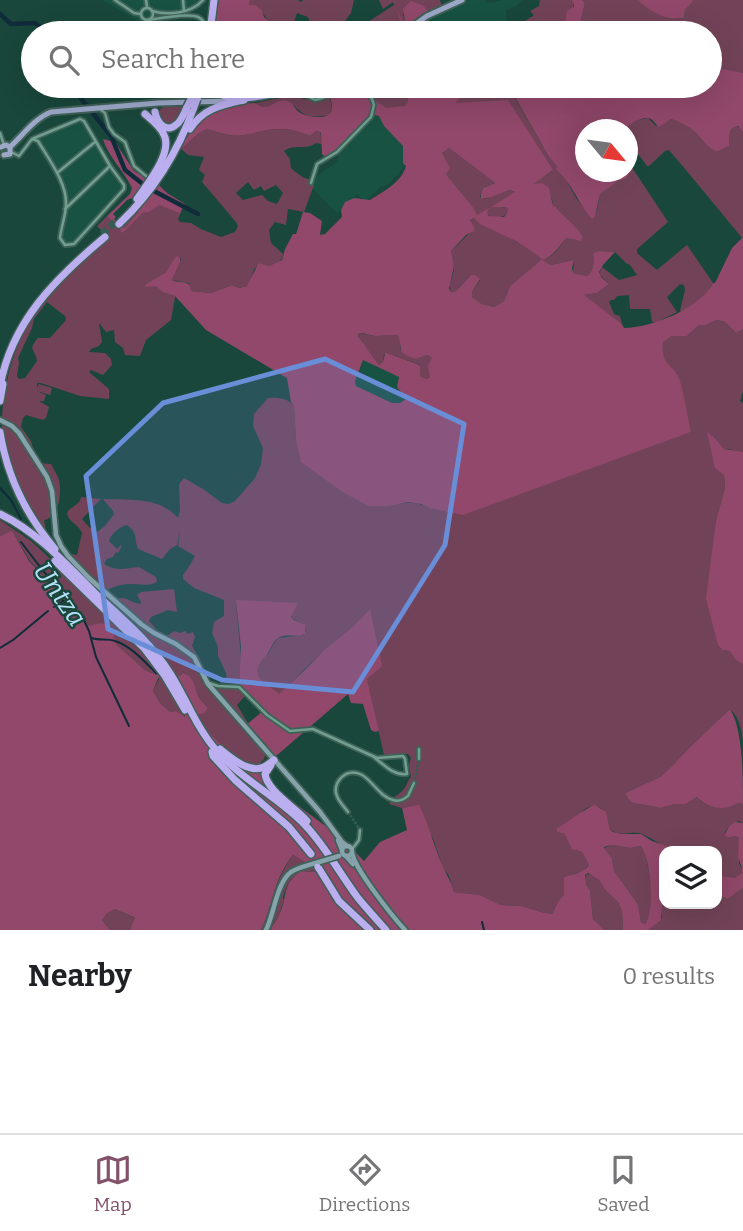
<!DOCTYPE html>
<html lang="en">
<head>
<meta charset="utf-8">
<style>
  :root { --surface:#fff; --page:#f6f6f6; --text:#202124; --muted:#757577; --line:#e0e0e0; --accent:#83526a }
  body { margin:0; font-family:Bitter,serif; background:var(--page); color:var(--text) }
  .controls { position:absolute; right:21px; bottom:21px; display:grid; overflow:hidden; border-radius:14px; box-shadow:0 7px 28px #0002 }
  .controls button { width:63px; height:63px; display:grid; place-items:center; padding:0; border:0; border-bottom:2px solid var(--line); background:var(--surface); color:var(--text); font:35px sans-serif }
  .compass { position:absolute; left:575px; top:119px; width:63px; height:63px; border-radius:50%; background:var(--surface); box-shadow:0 7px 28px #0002; rotate:119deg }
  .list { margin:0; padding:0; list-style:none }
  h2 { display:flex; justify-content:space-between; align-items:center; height:91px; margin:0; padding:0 28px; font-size:30px }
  h2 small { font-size:23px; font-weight:400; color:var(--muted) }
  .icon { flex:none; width:38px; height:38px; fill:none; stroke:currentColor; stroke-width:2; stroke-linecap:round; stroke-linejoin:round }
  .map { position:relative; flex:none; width:743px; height:930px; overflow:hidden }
  .search { position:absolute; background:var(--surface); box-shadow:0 7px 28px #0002; left:21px; right:21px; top:21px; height:77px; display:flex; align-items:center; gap:18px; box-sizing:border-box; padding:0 24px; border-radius:38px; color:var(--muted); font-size:26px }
  .sheet { height:203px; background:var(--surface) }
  nav { display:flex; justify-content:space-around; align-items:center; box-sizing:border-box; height:98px; border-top:2px solid var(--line); background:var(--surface); font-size:19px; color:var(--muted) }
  nav a { display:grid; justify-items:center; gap:4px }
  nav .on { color:var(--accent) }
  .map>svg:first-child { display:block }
  .built { fill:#175243 }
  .green { fill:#724358; fill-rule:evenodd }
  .forest { fill:#91486a; fill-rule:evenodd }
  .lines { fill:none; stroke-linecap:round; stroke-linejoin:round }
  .stream { stroke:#102c3a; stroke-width:2 }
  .river { stroke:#102c3a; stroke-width:4.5 }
  .street-tunnel { stroke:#335e52; stroke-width:2.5; stroke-dasharray:2.5 1.5; stroke-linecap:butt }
  .highway-tunnel { stroke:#335e52; stroke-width:7; stroke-dasharray:7 3.5; stroke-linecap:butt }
  .street-casing { stroke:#406158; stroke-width:6 }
  .secondary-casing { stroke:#406158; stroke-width:8 }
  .primary-casing { stroke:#406158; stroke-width:9 }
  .highway-casing { stroke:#406158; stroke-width:10 }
  .street { stroke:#709e8f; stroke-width:2.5 }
  .secondary { stroke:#86a3ac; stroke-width:4.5 }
  .primary { stroke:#9da8c9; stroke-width:5 }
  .highway { stroke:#bbaff0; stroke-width:7 }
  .secondary-bridge-casing { stroke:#406158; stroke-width:8; stroke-linecap:butt }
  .highway-bridge-casing { stroke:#406158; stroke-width:10; stroke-linecap:butt }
  .secondary-bridge { stroke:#86a3ac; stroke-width:4.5 }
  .highway-bridge { stroke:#bbaff0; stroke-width:7 }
  .marked { fill:#698ed7; fill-opacity:0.2; stroke:#698ed7; stroke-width:5; stroke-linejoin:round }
  .labels { text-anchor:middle; stroke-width:5; stroke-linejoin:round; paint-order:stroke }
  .water-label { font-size:26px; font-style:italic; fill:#b7e1f9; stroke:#19473b }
</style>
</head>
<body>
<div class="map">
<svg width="743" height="930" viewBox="0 0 743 930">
  <rect width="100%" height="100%" fill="#19473b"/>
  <g class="built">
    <path d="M102 0H202L198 5 187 8 186 17 153 20 149 22 147 26Z"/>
    <path d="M470 0H485L486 3 496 2 501 0H522L516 6 506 10 507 22 492 30 490 33H418L412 28 427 17Z"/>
    <path d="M373 114 378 115 404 146V167L388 185 380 187 365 202 357 194 337 213 312 188 317 176 337 162 339 153 364 128 372 118Z"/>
    <path d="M78 118 84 119 126 185V188L123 194 78 245 69 249 60 244 58 237V229L63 207 61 190 54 174 33 141V136Z"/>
    <path d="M363 360 400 377 406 399 400 403H392L356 386 355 381Z"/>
  </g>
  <g class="green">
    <path d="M250 0H298L301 2 303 0H354L351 13 345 21 347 27 341 24 346 33H329L324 30 325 33C315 33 311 27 308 17L297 13 294 22 297 28 304 24 314 33C306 33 292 36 285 33 273 29 264 14 256 5H249Z"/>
    <path d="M379 0H440L442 8 429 14 416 3 403 14 405 20 404 25 402 23 390 31V33H371L365 24 394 5 393 2 383 9Z"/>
    <path d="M540 0H571L573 2V8L568 11C567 16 566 23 563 28 556 38 527 33 517 29L518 25 533 16V14L530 11 539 6Z"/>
    <path d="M582 0H638L656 13 679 19 684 18 685 10 694 0H743V73L716 67 710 57 716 47 715 39 710 33H677L673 28 669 27 667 29V33H578L576 31 580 24 585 3Z"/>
    <path d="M313 86H372L376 89 382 88 384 86H394L408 98V101L405 106C400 107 393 109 388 109 380 107 373 96 364 94 354 91 340 96 330 98L332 108 329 115C303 119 307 116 288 101 274 101 269 113 255 103L290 96 314 101 316 99Z"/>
    <path d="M512 86H521L515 98 549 157 559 167 557 169 564 176 576 198 593 219 597 210 600 194 612 186 617 181 626 179 633 169 668 222 637 249V253L657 270 687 245 713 283C706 297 694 305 681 312L680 311 685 290 684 285 680 284 667 297 677 312 657 322H652L650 309H630L629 295 617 296 614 300H611L609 302 614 314 620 316 622 324 583 295 597 293 609 284 599 274 602 267 619 280 637 275 630 265 626 263 615 252 599 251 593 253C594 261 594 271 587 276L573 273 574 260 551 265 541 260 510 286 504 301 494 307 482 304 472 297V292L480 280 470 276 455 292 451 291C448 283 453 278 454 269 454 263 451 257 451 251L475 228 470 220 475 218 516 241 542 259C555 257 559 247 566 238L576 240 583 237C576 225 564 218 556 207H553L552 198 531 184 552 171 454 103 463 95H507Z"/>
    <path d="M185 105 179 119 172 125 162 124 158 112C164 103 175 106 185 105Z"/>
    <path d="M648 118 656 126 671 119C679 122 689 126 696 133 703 140 707 148 717 152L729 146C730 137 727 132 736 126L740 128 743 132V237L742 238C718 209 694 179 669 150L665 151 649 166H647L633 147 628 144V130H625C630 122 639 119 648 118Z"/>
    <path d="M207 129C218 132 233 138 245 135 269 129 286 125 310 136L316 131H320L322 144 316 143C306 151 295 143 284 151L290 159 291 168C297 173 305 181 313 179L314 185 304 212 288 209 286 225 275 222 269 230 271 243 283 254C283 262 275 263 269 266L260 263 254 269 250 282 247 286 239 288 232 285 211 293 191 291 189 283 172 280 181 259 179 257H176L166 272 146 284 156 286 162 292 175 296V298L171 320 146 340 140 356 125 355 123 348 115 342 114 330 106 332 99 323 102 342 99 346 91 349 89 352 105 353 111 359 112 365 103 375 91 370 89 372 109 389V399L80 396 41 383H37V388L39 384 52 388 50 395 37 391 46 395 44 401H39L49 407 46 418 43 420 26 415 23 418 21 427 31 441 34 452 40 463 51 464C53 468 57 474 59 480 62 494 59 517 44 520L47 536C30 507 6 469 2 435 0 383 19 326 52 287 68 269 89 253 107 236L97 226 107 216 118 227 140 204 171 205 181 212 178 219 180 222 191 223 201 229 221 237 235 232 238 226 236 222 202 182 205 175 199 170 204 157 188 155 181 149 199 133ZM248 182 254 190 261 186 264 191 276 185 283 193 277 204 268 201 262 195 243 200 236 193ZM47 302 65 316 66 320 50 338H38C27 351 35 348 37 361L25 378 19 379 17 376 19 363 18 358 32 328 34 319Z"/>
    <path d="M449 148 495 183 483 188 480 197 484 199 510 190 516 193 494 206 508 208V211C504 219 494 219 487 214V210L477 216 473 207 446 174 442 153Z"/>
    <path d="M717 320 725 322 736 333 743 329V391L740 401 743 403V452L742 454 729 449H724L716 439 724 475 725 488 716 520 712 558 723 650 730 651 743 664V741C741 729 740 718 730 709L690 747 670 768 660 777 625 793 628 799 633 803 661 808 675 804H686L697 797C706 808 726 811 738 803L743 804V823L739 821 729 826 725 833 729 838 736 836 739 838V863L743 871 737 878H726L717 876V851H671C667 847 644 834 639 833 627 832 620 837 610 829 608 815 601 799 585 809 580 813 576 817 571 821 567 824 561 827 556 830L557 832 565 834 575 850 582 852 589 865 583 871 564 877V895L559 900 552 914 541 912 521 906 501 905 480 895 454 892 449 876 443 868 433 838 411 807 402 808 389 804C393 796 398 796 403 790 407 786 407 781 411 777L409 765 411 758 408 754H405L384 755 367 679 369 610 350 629 325 649 279 695C270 687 250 677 260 662 262 659 265 657 268 654 271 648 274 643 278 638L304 635 306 631V626L292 618V613L236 601 241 659 239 684 246 695 237 705 266 753 264 759 260 763C234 764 209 735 197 715L207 706C204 703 201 701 199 697 193 687 196 678 183 673L175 679 185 719 176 711 170 712 160 703 153 691 159 679 157 675 145 670 117 645C110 638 115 631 105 624L90 627 86 626 77 606 63 597 30 561 13 532 1 536 0 535V520L31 541 58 566 137 629 110 601C126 594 126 601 140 604L141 602 137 595 141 592 174 589 177 612 168 610 151 617 149 621 164 638 174 631 180 633 185 631 188 634 193 632 195 637 192 646 200 659 209 683 233 687 238 685 227 680 226 673 218 656V647L212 633 214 622 224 616V600L194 588 183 579V575L190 565 195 556 178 546 180 529 177 545 170 549 162 559 138 549C134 538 138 533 127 525 120 526 111 534 109 541L117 549 121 545 122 546 118 553 116 552 113 557 107 559 104 564C116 572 126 568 139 567L156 577 157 582C146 588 134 582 121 585 112 587 108 591 98 590L61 552 77 555 82 533C79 525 69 522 67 514 69 506 80 506 81 497L101 499 82 519 89 527 97 532 105 526 114 514 113 511 103 499H105C131 500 160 497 178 518L180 511 179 484 184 478 203 489 222 503 229 504 235 501 255 478 261 464 263 448 253 426 254 414 268 398C278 397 288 398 294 406L296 440 390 506C407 502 414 501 430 508L691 432 685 407 662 355 663 342 672 336H687L699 325H706Z"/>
    <path d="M360 333 375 336 398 335 400 336V349L416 359 427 355 432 358 430 377 427 379 420 376V366L418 364 387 353 384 354 383 362 379 365 360 339 358 335Z"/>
    <path d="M612 845 630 848 641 846 644 848C648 868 659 907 645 924L641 922 638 904 614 871 612 858 604 848Z"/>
    <path d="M293 855 313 867 316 872 302 871C291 876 286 886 283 898L284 900 279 915 270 930H261C273 903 274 880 293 855Z"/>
    <path d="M590 874 599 880 606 891 618 902 622 911 623 930H604L596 923 593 918 590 890 585 882 586 875Z"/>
    <path d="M664 885V904H717V895L728 899 743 888V930H648L662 918 660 895Z"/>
    <path d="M115 909 136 919 130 930H110L102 920 106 913Z"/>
  </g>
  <g class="forest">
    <path d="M217 0H250L249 5H256L262 11 264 17 285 33H247L241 25H236L231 33H213Z"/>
    <path d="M571 0H582L585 3 580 24 576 30 578 33H556L564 27 567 11 574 7 573 2Z"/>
    <path d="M638 0H694L685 10 684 18C667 21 650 12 638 0Z"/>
    <path d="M411 1 424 6 429 14 401 33H390V31L401 23 396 7 404 25 405 20 403 9Z"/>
    <path d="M710 59 716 67 743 73V132L738 126C727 128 730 138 729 146L717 152C707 148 703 140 696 133 689 126 679 122 671 119L659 127C656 125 654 121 651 119 643 115 630 124 625 129L586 130V172H628V159L633 169 626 179 617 181 612 186 600 194 595 216 593 219 591 218C578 203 571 182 556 169L558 167 549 157 515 97 521 86H710Z"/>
    <path d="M219 86H226L230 88 231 86H243L249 88 292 86C275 90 252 98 235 93 229 92 224 88 219 86Z"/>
    <path d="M394 86H403L405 91C424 95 419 95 434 86H512L507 95 504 97 473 94 463 95 455 103 508 100 553 170 533 184 542 183 549 188 553 206 556 207C564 218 576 224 583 237L581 241 566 238C558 248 554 256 542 260L551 265 574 260 572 268 573 273 587 276C594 271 594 261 593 253L599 251 615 252 603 265 599 272 601 277 609 284 597 293 584 295 622 324 624 328C651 328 701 308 713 283H715L732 248 743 237V329L736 333 725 322 717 320 706 325H699L687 336H672L663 342C661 369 673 361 680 381 685 398 687 415 691 432L463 515 430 508 421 504 408 502 390 506H369L344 493 301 462 296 440 294 406 291 402 287 378 206 330 175 296 162 292 156 286 145 287 146 284 166 272 174 259 177 256 180 258V262L172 280C180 284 191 279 191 291L211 293 232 285 239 288 247 286 258 264 260 263 269 266 282 260 285 249 293 234H296L303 212 310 213 322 221 320 235 325 234 342 217 341 210 345 202 354 198 370 200C384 191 401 183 406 166L403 163V146L384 126 379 116 375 115 342 150 324 156 322 154 321 133 319 131H316L310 136C285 125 270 129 245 135 233 138 218 132 207 129L199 133 181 149 180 147 200 119 229 104 255 103C271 114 273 98 287 101 293 102 294 108 299 112 306 117 325 120 330 113 334 108 331 101 330 96L331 94C356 87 367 94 386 108L405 106 408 101V98ZM449 148 495 183 483 188 481 194V199L491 197 510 190 515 192 491 207H503L508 208V211L504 217 489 216 487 213 489 208 477 215 473 207 446 174 450 168 442 153ZM474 218 480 224 516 241 542 259 510 286 504 301 494 307 482 304 472 297V292L480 279 475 275H471L456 291 452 292 449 289 454 266 451 251 466 235 474 231 475 228 470 220ZM362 333 375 336 398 335C404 351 394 351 416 359L427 355 432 358 428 366 430 377 427 379 420 376V366L417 364 387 353H385L383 362 379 365 358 336V334ZM363 360 399 377 397 387 406 399 400 403H392L356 386 355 381Z"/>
    <path d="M103 139 115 142 134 171 148 179 134 197 127 200 113 214 116 217 114 219 120 226 125 228 138 213 142 203 165 173 168 171 159 185 167 193 185 204 180 213 159 205 149 212 142 213 123 233 107 216 130 194 132 188C124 171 107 155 103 139Z"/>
    <path d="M707 432 716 439 724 449 743 452V664L736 660 730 651 723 650 718 645 706 599 716 520 725 488 724 475 715 468Z"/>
    <path d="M11 531 13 532 29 561 63 597 77 606 86 626C91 626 100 622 105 624 113 626 114 639 117 645L145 670 159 676 153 691 160 703 170 712 176 711 185 717 175 679 183 673C197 678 193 688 200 699 202 702 206 705 208 708L204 713 197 715C208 734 237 766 261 763L269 784 343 839 364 861 380 842 407 830 402 808 419 805C429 825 434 846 443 867 447 876 452 883 454 892L480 895 501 905 521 906 541 912 552 914 559 900 564 895V877C572 874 584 873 589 865L582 852 572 849 565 834 557 832 556 829C567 823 585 808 595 805L606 812 610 829 613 832 622 834H641L652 841 664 845 671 851H664V885L660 898 662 906 661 920 648 930H623L622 911 618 902 606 891 599 880 588 873 585 875 586 884 590 890 593 919 604 930H270C273 925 277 920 279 915 288 898 281 884 301 871L316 872 313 867 293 855C274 877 273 905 261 930H130L135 918 115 909 107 913 102 920 110 930H0V535L1 536ZM612 845 630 848 641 846C650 857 656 911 645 924L641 922 638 904 614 871 612 858 604 848V847Z"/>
    <path d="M236 600 298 603 291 617 294 620 306 625 305 634C297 638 286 633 278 638 272 642 270 652 265 657 247 676 265 682 279 694L305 670 325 649 350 629 370 609 382 666 367 679 379 731 375 732 371 730 363 704 351 703 348 694 275 757 266 753 245 726 264 710 255 704 239 686 241 647Z"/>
    <path d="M730 709C743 729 743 777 743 804L738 803C725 812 707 808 697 797L686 804H675L661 808 633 803 628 799 625 793 660 777 670 768 690 747Z"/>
    <path d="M735 822 743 823V888L728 899 717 895V876L735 878 742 873V868L738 857 739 838 736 836 728 838 725 835 729 826Z"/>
  </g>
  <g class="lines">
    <g class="stream">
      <path d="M0 488 11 500 21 519"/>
      <path d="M21 542 44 572 53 580 63 601 82 616 89 631 96 657 129 726"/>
      <path d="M54 607 62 602"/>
      <path d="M92 638C100 641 107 638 115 641 131 646 144 661 156 673"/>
      <path d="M0 648 13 640 48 611"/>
      <path d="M482 922 484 930"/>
    </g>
    <g class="river">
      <path d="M0 14 11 24 35 23 39 26 41 33"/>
      <path d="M71 86 111 136 125 170 144 185"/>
      <path d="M152 190 198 214"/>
    </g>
    <g class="street-tunnel">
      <path d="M414 783 419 759"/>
      <path d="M348 812 360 830"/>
    </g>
    <path class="highway-tunnel" d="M102 234 116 221"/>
    <defs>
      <g id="street">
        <path d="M115 0 134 13 140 14"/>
        <path d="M146 0 147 7"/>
        <path d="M183 0 184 11"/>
        <circle cx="147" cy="14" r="6"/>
        <path d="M152 11C169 16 192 13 203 0"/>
        <path d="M149 20C160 18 189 13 198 17 205 20 205 26 206 33"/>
        <path d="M296 91 307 95 309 92 312 86"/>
        <path d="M305 95 315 100 322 98 339 90 360 91 369 96 372 99 374 105 371 117 337 152 317 164 311 183"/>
        <path d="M101 110 105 113 109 127 114 134 125 142 134 166 146 176"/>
        <path d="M0 133 4 145"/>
        <path d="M11 152 19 156 32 139 80 119 84 121 110 166 124 185V189L74 244 65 245 60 238C61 227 66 215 66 204 67 183 48 158 38 141L32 139"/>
        <path d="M57 173 95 142"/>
        <path d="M65 209 110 166"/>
        <path d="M209 683 218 686 239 687 267 715 290 731 313 729 377 758 403 756 405 759 407 774C394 776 384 765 374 757"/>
        <path d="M419 759V749"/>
        <path d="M348 812C343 805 334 797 336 787 337 782 341 777 346 774 367 765 375 796 393 800 399 802 403 800 408 796L414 783"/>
        <path d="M353 848 359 840 360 830"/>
      </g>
      <g id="secondary">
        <path d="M0 420 12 426 19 433 47 477 52 491 56 535 61 546 68 556 89 578 141 624 154 633 176 644 194 657 208 684 320 812 342 842 347 846"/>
        <path d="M338 840 342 850"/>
        <circle cx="347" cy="851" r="5"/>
        <path d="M352 852C353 867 393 917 405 930"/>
        <path d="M346 856 353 864"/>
        <path d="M266 930C274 914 277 882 291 872 299 867 310 865 319 862"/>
      </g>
      <g id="primary">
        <path d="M403 33 427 16 462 0"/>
        <path d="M279 93 304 86"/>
        <path d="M1 147 6 145 10 147"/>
        <path d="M4 155 10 154V147C22 136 35 118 51 112L158 103 228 101"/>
      </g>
      <g id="highway">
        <path d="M210 33 214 0"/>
        <path d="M210 86C226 106 260 96 282 92"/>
        <path d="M191 99 196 86"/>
        <path d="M197 99 201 86"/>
        <path d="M155 112C157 123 166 134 177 124 182 120 184 113 187 107"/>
        <path d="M190 129C203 108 222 105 244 100"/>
        <path d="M137 199C147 184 173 153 164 135 161 127 152 120 145 114"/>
        <path d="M119 224C153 192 178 152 194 107"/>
        <path d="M0 386C12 321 56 278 105 237"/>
        <path d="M0 401 3 384"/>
        <path d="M0 432C7 476 26 515 55 549"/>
        <path d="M0 514C38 532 68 566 97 595 123 619 151 643 170 673 186 698 196 727 216 750 242 780 278 797 305 825 326 847 340 874 358 898 367 909 377 920 386 930"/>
        <path d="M55 561 144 648 165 676 185 710"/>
        <path d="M220 749C230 757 249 774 264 767 268 765 271 762 274 760"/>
        <path d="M212 752 213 756 235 780 289 827 311 854"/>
        <path d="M271 765 265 774C267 791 295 807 307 821"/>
        <path d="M318 867 339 901 370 930"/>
      </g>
    </defs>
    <use href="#street" class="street-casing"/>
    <use href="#secondary" class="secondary-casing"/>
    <use href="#primary" class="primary-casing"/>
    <use href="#highway" class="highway-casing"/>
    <use href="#street" class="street"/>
    <use href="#secondary" class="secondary"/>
    <use href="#primary" class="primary"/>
    <use href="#highway" class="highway"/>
    <defs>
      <path id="secondary-bridge" d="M319 862 339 856"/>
      <g id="highway-bridge">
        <path d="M187 107 191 99"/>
        <path d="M194 107 197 99"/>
      </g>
    </defs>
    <use href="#secondary-bridge" class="secondary-bridge-casing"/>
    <use href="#highway-bridge" class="highway-bridge-casing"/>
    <use href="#secondary-bridge" class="secondary-bridge"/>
    <use href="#highway-bridge" class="highway-bridge"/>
  </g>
  <path class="marked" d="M325 359 464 424 445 545 353 692 222 680 108 629 86 476 163 403Z"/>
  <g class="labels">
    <g class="water-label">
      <text transform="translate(60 594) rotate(55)" y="9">Untza</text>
    </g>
  </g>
</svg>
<div class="controls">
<button><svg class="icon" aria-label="layers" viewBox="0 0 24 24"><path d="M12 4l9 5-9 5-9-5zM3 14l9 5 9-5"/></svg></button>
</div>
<svg class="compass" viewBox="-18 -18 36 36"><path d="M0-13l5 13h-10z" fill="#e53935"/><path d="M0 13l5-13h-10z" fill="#757577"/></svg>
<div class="search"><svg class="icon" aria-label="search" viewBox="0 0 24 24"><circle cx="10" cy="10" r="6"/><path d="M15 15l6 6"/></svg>Search here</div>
</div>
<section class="sheet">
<h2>Nearby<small>0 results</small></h2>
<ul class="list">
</ul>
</section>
<nav>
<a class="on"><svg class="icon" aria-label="map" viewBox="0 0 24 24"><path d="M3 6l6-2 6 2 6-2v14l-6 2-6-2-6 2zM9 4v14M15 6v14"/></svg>Map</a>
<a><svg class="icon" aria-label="directions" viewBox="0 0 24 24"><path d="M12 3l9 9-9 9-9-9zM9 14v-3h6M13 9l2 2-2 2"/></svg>Directions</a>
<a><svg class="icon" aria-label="saved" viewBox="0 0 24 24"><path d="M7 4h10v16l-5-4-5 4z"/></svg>Saved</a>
</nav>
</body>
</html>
